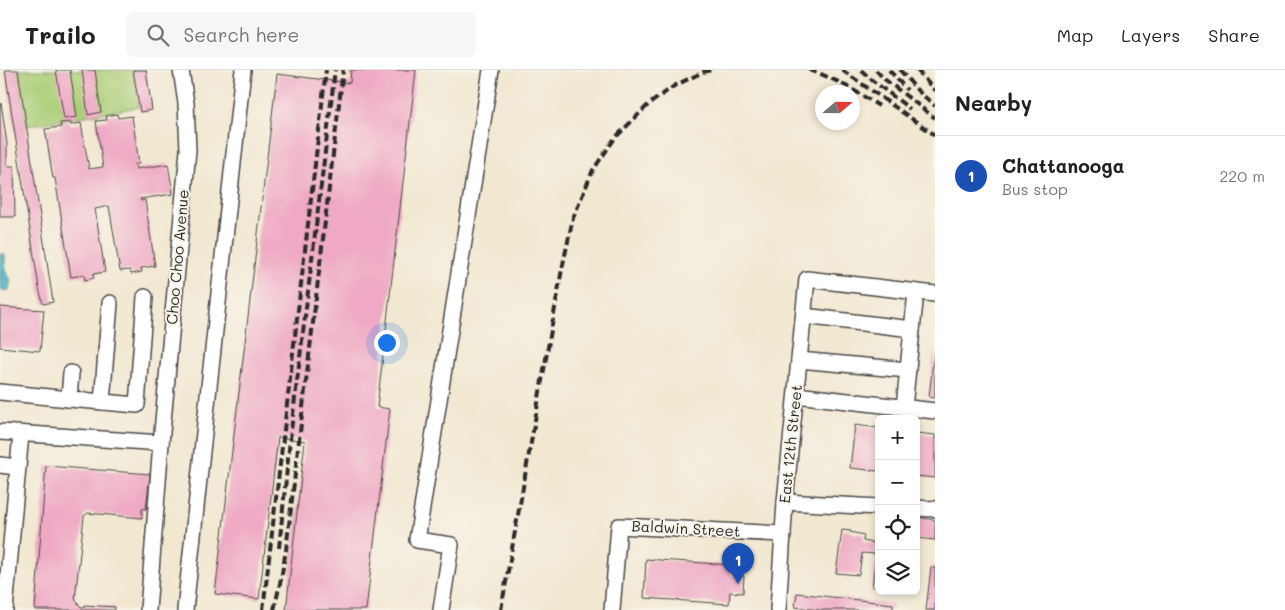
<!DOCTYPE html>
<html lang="en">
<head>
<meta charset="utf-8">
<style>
  :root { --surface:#fff; --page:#f6f6f6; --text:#202124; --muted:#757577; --line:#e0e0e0; --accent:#0f766e }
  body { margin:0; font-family:Mali,sans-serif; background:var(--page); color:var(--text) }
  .controls { position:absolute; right:15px; bottom:15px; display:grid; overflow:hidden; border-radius:8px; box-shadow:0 2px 8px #0003 }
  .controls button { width:45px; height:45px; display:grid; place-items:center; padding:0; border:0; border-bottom:1px solid var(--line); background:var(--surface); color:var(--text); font:25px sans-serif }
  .compass { position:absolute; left:815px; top:15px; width:45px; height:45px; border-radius:50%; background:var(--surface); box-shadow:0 2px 8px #0003; rotate:70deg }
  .you { position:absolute; left:386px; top:272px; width:18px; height:18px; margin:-12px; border:4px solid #fff; border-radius:50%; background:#1a73e8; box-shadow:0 0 0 8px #1a73e833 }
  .badge { display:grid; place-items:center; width:32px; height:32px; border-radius:50%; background:var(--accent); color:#fff; font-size:16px; font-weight:700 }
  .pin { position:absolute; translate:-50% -41px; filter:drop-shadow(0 1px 2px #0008) }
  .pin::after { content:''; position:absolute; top:26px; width:18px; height:15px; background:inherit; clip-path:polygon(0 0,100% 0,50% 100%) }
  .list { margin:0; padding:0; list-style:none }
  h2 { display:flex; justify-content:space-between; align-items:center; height:65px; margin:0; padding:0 20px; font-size:21px }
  h2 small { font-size:16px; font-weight:400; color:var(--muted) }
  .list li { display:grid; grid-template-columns:32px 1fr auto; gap:15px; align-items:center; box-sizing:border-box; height:80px; padding:0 20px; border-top:1px solid var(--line) }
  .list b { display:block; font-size:19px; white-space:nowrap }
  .list p { margin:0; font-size:16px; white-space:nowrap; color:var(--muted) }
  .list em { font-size:16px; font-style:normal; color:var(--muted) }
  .icon { flex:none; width:28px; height:28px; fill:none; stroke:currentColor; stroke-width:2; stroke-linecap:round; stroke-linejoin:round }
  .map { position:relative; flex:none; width:935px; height:540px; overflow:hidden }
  header { display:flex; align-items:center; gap:30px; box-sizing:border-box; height:70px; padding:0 25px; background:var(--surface); border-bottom:1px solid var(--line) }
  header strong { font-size:24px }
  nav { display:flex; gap:28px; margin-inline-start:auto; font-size:18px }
  .search { width:350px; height:45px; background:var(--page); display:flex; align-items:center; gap:12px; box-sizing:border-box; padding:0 18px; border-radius:8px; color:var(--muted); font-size:19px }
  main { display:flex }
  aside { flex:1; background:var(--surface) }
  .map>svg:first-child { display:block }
  .green { fill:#aacd76; stroke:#6a7c50 }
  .water { fill:#3baab9; stroke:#336a72 }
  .building { fill:#efa9c4 }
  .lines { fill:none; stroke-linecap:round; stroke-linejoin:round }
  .minor-casing { stroke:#494744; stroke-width:18 }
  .minor { stroke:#fff; stroke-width:15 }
  .rail { stroke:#2b2b2b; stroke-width:4; stroke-dasharray:8 4; stroke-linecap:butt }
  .labels { text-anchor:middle; stroke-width:4; stroke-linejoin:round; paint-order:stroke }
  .street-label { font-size:15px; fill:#2b2b2b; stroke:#f7f3e8 }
</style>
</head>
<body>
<header>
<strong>Trailo</strong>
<div class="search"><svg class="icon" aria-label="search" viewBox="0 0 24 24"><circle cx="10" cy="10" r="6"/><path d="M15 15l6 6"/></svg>Search here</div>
<nav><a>Map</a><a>Layers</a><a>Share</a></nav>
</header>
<main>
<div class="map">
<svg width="935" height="540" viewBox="0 0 935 540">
  <rect width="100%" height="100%" fill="#f7f3e8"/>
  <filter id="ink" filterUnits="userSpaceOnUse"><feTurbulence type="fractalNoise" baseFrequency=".02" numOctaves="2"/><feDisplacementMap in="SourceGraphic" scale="10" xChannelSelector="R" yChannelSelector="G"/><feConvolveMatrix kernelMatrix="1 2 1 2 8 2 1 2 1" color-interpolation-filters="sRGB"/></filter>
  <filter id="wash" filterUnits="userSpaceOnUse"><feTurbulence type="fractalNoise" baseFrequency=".0096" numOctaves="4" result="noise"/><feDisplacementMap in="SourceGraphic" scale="20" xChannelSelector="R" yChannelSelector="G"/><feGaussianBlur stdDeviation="1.12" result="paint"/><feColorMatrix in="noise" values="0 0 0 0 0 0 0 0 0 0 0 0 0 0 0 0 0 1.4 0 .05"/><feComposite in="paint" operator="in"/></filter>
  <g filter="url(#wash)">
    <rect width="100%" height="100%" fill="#f2e8d2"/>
    <path class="green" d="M18 0H133L139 37 26 56Z"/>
    <path class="water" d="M0 184H5L6 201 11 210 9 220 0 221Z"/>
    <g id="blocks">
      <g class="building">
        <path d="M5 0H18L53 232 43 234 39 218Z"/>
        <path d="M56 0H70L77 47 64 49Z"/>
        <path d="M82 0H95L101 42 88 45Z"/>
        <path d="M133 0H146L152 40 140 42Z"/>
        <path d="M351 0H416L377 337 390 339 366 540H286L305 371 278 367 259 529 215 524 277 4 350 13Z"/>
        <path d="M0 33H1L7 74V96H14L15 147H0Z"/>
        <path d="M117 44 118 48 132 46 139 94H135L136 99 168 94 173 124 140 129 141 131 145 130 155 196 141 198 142 202 131 204 130 200 120 201 109 136 95 139 105 202 93 204 94 208 85 210 84 205 71 207 55 108H53L45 59 61 57 60 53 70 52 71 55 81 53 89 99 103 97 96 51 107 50 106 46Z"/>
        <path d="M0 237 44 240 40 281 0 277Z"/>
        <path d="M934 283H935V328L929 327Z"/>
        <path d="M855 355 879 358V401L850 398Z"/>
        <path d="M916 363 935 365V408L916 406Z"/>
        <path d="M46 396 150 404 146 439H142V448L88 443 84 446 75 529 81 537H84L85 535 115 537V540H35Z"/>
        <path d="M916 447 935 450V470L916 468Z"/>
        <path d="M842 460 851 461 850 462 864 465 863 471 879 474V517H872L876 484 862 483 859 505 836 503Z"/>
        <path d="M646 489 732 495V505L744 506 743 523 730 522 729 534 644 528Z"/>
        <path d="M931 497 935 498V540H926Z"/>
        <path d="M797 523 893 534V540H820L795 537Z"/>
      </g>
    </g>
  </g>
  <g filter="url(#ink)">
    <use href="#blocks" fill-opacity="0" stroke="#494744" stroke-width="1"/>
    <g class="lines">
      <defs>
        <g id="minor">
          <path d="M804 246 912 259"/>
          <path d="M799 290 908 300"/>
          <path d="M0 322 69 329 71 303"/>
          <path d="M796 325 935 341"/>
          <path d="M69 329 137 335 145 227"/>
          <path d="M102 332 110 233"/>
          <path d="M904 337 916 222"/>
          <path d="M0 362 161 373"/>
          <path d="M0 395 17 397"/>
          <path d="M785 432 879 437"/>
          <path d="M916 438 935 439"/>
          <path d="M5 540 21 364"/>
          <path d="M148 540 161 373 188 80 186 33 181 0"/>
          <path d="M185 540 243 0"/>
          <path d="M441 540 451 475 417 470 491 0"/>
          <path d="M612 540 619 456 783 464"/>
          <path d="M778 540 785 432 807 209 935 224"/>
        </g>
      </defs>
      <use href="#minor" class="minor-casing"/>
      <use href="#minor" class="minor"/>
      <g class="rail">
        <path d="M809 0C835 8 857 22 879 36"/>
        <path d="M842 0 935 65"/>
        <path d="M861 0 873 11 910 39"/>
        <path d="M876 0 883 8 935 48"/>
        <path d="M889 0 907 20"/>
        <path d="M900 0 917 20 935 36"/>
        <path d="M917 0 935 21"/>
        <path d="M279 478 290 369 335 0"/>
        <path d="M263 540 326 0"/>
        <path d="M274 540 281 509 286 480 343 0"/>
        <path d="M501 540 562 199 573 148 593 100 615 68 648 35 674 16 703 2 712 0"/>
      </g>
    </g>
  </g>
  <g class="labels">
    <g class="street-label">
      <text transform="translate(178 187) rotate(-85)" y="5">Choo Choo Avenue</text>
      <text transform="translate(791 374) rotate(-84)" y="5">East 12th Street</text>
      <text transform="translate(686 459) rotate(3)" y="5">Baldwin Street</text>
    </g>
  </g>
</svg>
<div class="controls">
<button>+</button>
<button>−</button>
<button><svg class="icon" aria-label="locate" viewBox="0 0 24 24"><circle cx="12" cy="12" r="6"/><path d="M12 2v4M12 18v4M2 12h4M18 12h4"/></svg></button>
<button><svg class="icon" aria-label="layers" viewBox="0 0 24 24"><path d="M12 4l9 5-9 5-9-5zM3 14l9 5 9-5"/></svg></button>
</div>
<svg class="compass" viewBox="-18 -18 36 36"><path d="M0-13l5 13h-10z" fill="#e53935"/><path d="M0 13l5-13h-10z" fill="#757577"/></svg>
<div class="you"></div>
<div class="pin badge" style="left:738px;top:514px;background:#1a4fb4">1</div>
</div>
<aside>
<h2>Nearby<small></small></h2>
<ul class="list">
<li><span class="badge" style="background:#1a4fb4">1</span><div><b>Chattanooga</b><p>Bus stop</p></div><em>220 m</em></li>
</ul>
</aside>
</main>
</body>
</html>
